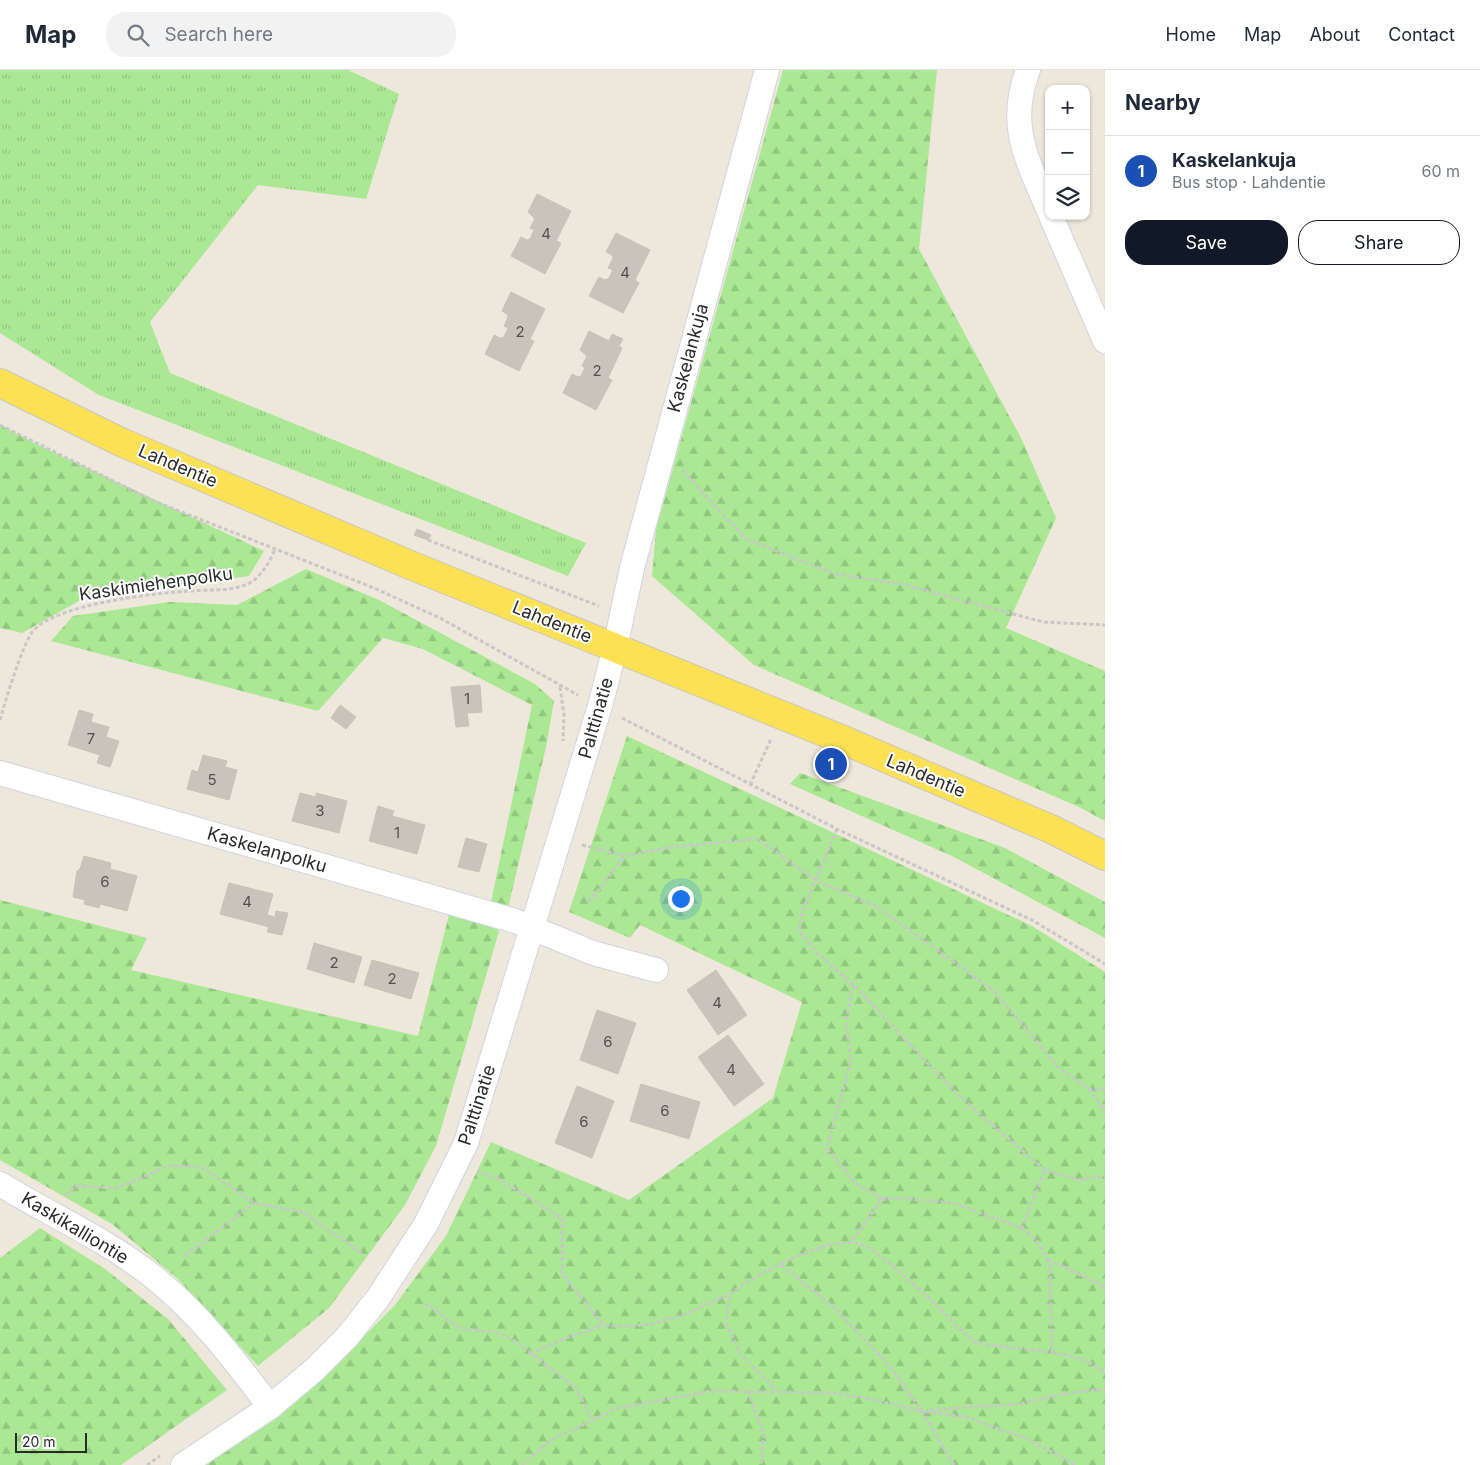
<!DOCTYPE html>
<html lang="en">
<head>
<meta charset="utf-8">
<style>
  :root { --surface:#fff; --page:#f2f2f3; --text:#1f2937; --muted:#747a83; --line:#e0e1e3; --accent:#111827 }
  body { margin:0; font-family:Inter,sans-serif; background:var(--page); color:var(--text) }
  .controls { position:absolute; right:15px; top:15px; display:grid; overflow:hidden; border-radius:10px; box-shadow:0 1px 4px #0004 }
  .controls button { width:45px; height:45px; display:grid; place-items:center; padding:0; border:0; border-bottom:1px solid var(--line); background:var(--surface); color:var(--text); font:25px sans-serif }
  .scale { position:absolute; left:15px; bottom:12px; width:72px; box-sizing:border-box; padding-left:5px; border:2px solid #2a2a2a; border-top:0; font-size:14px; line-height:18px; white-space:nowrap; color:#2a2a2a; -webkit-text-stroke:4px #fff; paint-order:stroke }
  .you { position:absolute; left:680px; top:828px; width:18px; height:18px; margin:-12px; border:4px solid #fff; border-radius:50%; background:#1a73e8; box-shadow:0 0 0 8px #1a73e833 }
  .badge { display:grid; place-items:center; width:32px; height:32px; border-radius:50%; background:var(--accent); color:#fff; font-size:16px; font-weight:700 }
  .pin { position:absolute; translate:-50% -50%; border:2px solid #fff; box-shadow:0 1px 5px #0006 }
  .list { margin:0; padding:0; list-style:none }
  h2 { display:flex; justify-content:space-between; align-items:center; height:65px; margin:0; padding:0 20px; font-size:21px }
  h2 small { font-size:16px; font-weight:400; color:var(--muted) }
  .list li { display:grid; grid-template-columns:32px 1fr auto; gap:15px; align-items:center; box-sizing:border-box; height:70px; padding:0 20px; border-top:1px solid var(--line) }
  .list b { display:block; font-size:19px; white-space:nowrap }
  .list p { margin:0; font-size:16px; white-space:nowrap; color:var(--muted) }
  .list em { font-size:16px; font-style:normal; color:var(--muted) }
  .actions { display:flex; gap:10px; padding:15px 20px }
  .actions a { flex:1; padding:11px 0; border:1px solid var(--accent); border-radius:20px; text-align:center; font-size:18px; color:var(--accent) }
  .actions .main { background:var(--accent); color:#fff }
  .icon { flex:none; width:28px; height:28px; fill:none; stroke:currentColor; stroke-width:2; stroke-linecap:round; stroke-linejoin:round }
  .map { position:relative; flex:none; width:1105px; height:1395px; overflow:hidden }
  header { display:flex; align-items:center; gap:30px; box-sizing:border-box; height:70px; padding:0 25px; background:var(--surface); border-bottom:1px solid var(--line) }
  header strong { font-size:24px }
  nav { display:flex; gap:28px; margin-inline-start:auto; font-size:18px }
  .search { width:350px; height:45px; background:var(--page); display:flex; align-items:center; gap:12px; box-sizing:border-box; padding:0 18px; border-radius:20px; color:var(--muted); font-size:19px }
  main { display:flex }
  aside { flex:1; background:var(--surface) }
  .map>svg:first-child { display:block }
  .grass { fill:url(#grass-tufts) }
  .forest { fill:url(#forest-firs) }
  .building { fill:#c9c4bb; stroke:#c9c3b5 }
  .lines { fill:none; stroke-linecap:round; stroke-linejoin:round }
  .minor-casing { stroke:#d1d3e4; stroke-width:26 }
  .major-casing { stroke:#c8c8c8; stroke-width:30 }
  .path { stroke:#c8c8c8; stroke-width:3; stroke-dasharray:4 2.5; stroke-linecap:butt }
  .minor { stroke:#fff; stroke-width:24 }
  .major { stroke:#fbe153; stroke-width:28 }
  .labels { text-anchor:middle; stroke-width:4; stroke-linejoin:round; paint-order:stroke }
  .number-label { font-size:15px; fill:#52504e }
  .street-label { font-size:18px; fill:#2a2a2a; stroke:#fff }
</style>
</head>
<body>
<header>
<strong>Map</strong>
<div class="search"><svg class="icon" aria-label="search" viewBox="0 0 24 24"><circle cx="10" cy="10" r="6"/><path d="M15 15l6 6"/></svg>Search here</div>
<nav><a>Home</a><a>Map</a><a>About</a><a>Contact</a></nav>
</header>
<main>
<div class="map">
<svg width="1105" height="1395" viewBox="0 0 1105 1395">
  <defs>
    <pattern id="grass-tufts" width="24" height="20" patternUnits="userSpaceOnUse" patternTransform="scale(1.25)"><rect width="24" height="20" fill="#aae894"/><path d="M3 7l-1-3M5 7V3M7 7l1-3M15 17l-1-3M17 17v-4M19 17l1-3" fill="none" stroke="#92c780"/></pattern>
    <pattern id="forest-firs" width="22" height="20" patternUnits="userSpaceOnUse" patternTransform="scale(1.25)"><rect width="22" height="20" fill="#aae894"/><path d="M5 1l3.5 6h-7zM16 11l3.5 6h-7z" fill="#92c780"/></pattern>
  </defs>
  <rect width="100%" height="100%" fill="#eee7db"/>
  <path class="grass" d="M0 0H348L399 24 366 129 258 115 150 252 170 303 586 473 568 506 99 325 0 263Z"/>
  <g class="forest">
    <path d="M783 0H937L919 179 1022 370 1056 448 1006 558 1105 601V751L1081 738 754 595 652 506 656 460Z"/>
    <path d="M0 355 38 375 264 481 249 506 86 527 22 563 0 558Z"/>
    <path d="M306 499 379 530 535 614 554 631 546 677 508 838 491 832 532 635 423 579 383 568 318 641 51 571 73 546 170 532 237 535Z"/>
    <path d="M627 666 1032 856 1105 902V1395H206L280 1346 318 1313 395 1235 446 1166 491 1072 629 1130 773 1028 802 932 640 855 630 868 569 842Z"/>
    <path d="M800 703 1005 778 1105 832V868L954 787 790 714Z"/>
    <path d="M0 830 147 868 131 900 418 966 449 845 500 858 436 1076 405 1135 329 1238 258 1296 178 1209 112 1154 0 1090Z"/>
    <path d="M40 1158 105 1199 168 1249 227 1320 121 1395H0V1188Z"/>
  </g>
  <g class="building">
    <path d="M537 124 571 141 556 171 561 173 545 204 511 186 521 167 527 170 530 169 534 160 530 158 535 149 528 142Z"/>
    <path d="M616 163 650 180 635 210 639 213 623 243 589 226 599 207 605 210 609 208 613 200 608 198 613 188 612 185 606 182Z"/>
    <path d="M511 222 545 239 530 269 534 271 519 301 485 284 494 265 500 268 504 267 508 258 504 256 508 247 507 244 502 241Z"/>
    <path d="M589 261 609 271 612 264 623 269 619 276 622 278 608 308 612 310 596 340 563 323 572 304 578 307 581 306 585 298 582 296 587 286 580 280Z"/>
    <path d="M417 459 431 465 428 470 414 465Z"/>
    <path d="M480 615 482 642 467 643 469 656 456 657 451 617Z"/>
    <path d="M340 635 356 647 346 659 331 648Z"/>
    <path d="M79 640 93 644 91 652 109 657 106 667 119 671 110 697 97 693 100 685 68 675Z"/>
    <path d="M203 685 227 691 225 697 237 700 229 730 187 719 192 700 198 702Z"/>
    <path d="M824 688 839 695 837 700 821 693Z"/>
    <path d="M300 723 316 727V723L347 731 339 763 292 751Z"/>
    <path d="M378 736 394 741 392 746 425 755 417 784 369 771Z"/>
    <path d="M466 768 487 774 479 802 458 797Z"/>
    <path d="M84 786 111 793 110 799 137 806 127 841 100 834 99 838 84 834 85 830 73 827 77 801 80 799Z"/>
    <path d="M229 813 273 824 267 845 275 847 276 841 288 843 282 865 267 862 269 857 220 844Z"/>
    <path d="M314 873 362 887 354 913 307 899Z"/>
    <path d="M372 890 419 903 411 929 364 915Z"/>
    <path d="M716 900 747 945 718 965 687 920Z"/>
    <path d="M597 940 636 953 618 1004 580 990Z"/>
    <path d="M728 965 764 1014 734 1036 698 987Z"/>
    <path d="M641 1014 700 1032 689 1069 630 1051Z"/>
    <path d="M577 1016 614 1031 592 1088 555 1073Z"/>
  </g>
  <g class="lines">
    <defs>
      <g id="minor">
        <path d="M1028 0C1007 56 1027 89 1049 141"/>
        <path d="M1051 146 1105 271"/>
        <path d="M0 703 515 851 593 883 656 900"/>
        <path d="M0 1114C49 1144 101 1167 147 1202 196 1239 233 1288 270 1337"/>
        <path d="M183 1395 270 1337 314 1300 348 1266 378 1228 426 1154 466 1073 600 636 615 578 632 498 767 0"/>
      </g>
      <path id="major" d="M0 313 123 373 415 497 841 669 1051 759 1105 786"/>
    </defs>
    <use href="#minor" class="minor-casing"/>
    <use href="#major" class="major-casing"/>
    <g class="path">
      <path d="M0 355 154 431 374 518 440 548 578 625"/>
      <path d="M683 401 746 469 835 504 902 514 1043 552 1105 555"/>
      <path d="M428 470 599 536"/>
      <path d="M560 617 564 645 563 671"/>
      <path d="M622 648 837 759 1032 850 1105 894"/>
      <path d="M0 650C5 632 23 573 33 561 56 534 155 523 190 521 210 519 236 523 254 510 264 502 270 491 275 479"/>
      <path d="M750 715 771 669"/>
      <path d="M837 759 802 842 799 861 818 884 853 914 957 1024 1045 1100 1080 1110 1105 1106"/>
      <path d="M582 775 625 786"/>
      <path d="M589 832 625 786 673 777 758 769 817 811 877 837 993 920 1058 997 1089 1019H1105"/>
      <path d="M853 914 846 953 851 991 827 1078 855 1113 882 1129"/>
      <path d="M1089 1019 1105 1041"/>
      <path d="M477 1101 499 1109 562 1148V1204L603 1255C655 1260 683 1246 729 1224"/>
      <path d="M66 1125 75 1116 117 1118 170 1095 203 1098 254 1133 303 1142 364 1185"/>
      <path d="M1022 1158 1038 1172 1050 1196 1052 1284"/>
      <path d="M852 1171 882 1129 902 1128 953 1133 1022 1158 1045 1100"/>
      <path d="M185 1186 254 1133"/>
      <path d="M1048 1189 1105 1217"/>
      <path d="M781 1195 832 1236 890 1296 922 1341 966 1347 1027 1369 1076 1395"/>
      <path d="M425 1233 460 1258 497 1263 515 1271 576 1318 593 1350"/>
      <path d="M530 1284 566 1268 603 1255"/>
      <path d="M748 1321 764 1364 761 1395"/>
      <path d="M930 1340 1018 1334 1068 1323 1105 1319"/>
      <path d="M147 1395 160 1386"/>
      <path d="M522 1395 551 1370 618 1338 711 1321 778 1322"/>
      <path d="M954 1395 922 1341 866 1328 833 1323 779 1322 741 1285 726 1253 730 1224C756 1205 834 1160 865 1176 886 1187 917 1218 935 1234 945 1243 967 1268 977 1273 984 1275 993 1275 1000 1276 1030 1281 1083 1281 1105 1303"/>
    </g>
    <use href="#minor" class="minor"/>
    <use href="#major" class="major"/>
  </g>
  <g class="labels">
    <g class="number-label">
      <text x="546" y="169">4</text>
      <text x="625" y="208">4</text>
      <text x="520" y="267">2</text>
      <text x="597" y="306">2</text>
      <text x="467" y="634">1</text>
      <text x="91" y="674">7</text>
      <text x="212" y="715">5</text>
      <text x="320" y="746">3</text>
      <text x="397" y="768">1</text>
      <text x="105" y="817">6</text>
      <text x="247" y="837">4</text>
      <text x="334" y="898">2</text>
      <text x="392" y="914">2</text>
      <text x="717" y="938">4</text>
      <text x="608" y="977">6</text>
      <text x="731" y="1005">4</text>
      <text x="665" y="1046">6</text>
      <text x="584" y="1057">6</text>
    </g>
    <g class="street-label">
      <text transform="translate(688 288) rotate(-75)" y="6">Kaskelankuja</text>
      <text transform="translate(178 396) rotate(23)" y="6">Lahdentie</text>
      <text transform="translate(156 514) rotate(-8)" y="6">Kaskimiehenpolku</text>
      <text transform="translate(552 552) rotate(22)" y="6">Lahdentie</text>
      <text transform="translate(596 648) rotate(-74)" y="6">Palttinatie</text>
      <text transform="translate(926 706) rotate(23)" y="6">Lahdentie</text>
      <text transform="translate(267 780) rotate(16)" y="6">Kaskelanpolku</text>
      <text transform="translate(477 1035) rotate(-72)" y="6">Palttinatie</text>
      <text transform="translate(75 1158) rotate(31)" y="6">Kaskikalliontie</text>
    </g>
  </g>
</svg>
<div class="controls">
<button>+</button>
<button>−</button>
<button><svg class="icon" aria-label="layers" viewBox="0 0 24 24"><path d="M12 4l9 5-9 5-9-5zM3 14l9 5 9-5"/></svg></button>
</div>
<div class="scale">20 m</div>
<div class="you"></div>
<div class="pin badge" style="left:831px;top:694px;background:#1a4fb4">1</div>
</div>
<aside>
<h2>Nearby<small></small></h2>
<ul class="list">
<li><span class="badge" style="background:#1a4fb4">1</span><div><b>Kaskelankuja</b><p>Bus stop · Lahdentie</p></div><em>60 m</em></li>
</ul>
<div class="actions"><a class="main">Save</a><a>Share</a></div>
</aside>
</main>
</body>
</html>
